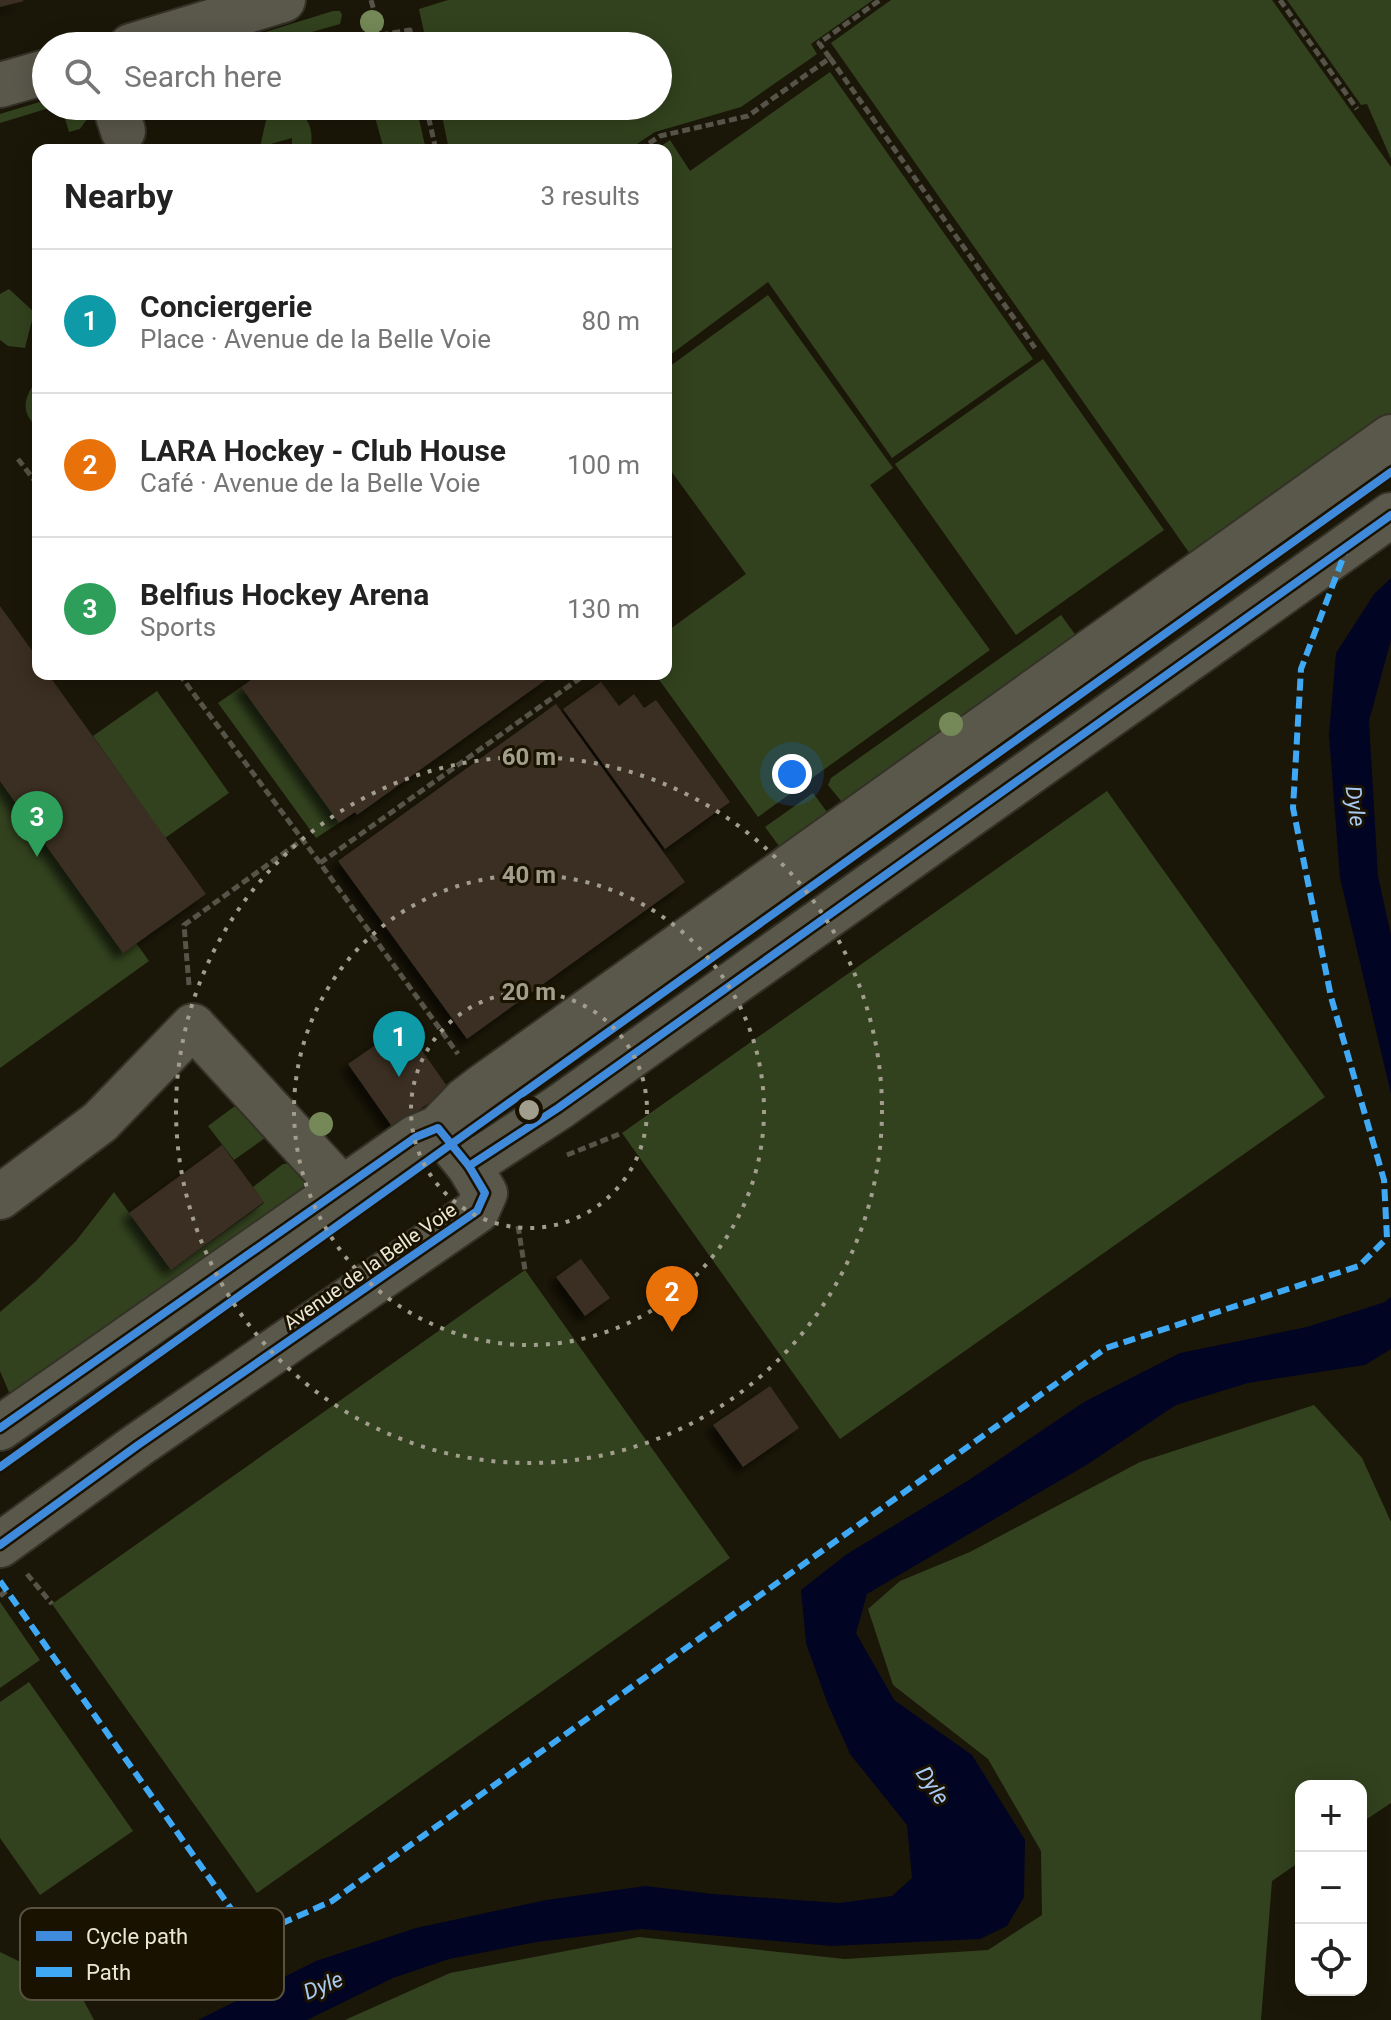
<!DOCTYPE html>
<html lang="en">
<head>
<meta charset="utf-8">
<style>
  :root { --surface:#fff; --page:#f6f6f6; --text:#222; --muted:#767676; --line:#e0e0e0; --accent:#b45309 }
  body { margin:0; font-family:Roboto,sans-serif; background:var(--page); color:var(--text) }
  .controls { position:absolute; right:24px; bottom:24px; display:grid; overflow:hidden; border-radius:16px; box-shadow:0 4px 20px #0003 }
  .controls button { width:72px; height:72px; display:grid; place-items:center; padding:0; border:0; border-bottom:2px solid var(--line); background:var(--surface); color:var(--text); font:40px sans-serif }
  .you { position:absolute; left:792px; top:774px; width:28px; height:28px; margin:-20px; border:6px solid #fff; border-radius:50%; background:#1a73e8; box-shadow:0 0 0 12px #1a73e833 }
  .badge { display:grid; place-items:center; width:52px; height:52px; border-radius:50%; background:var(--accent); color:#fff; font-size:26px; font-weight:700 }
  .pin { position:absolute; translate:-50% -66px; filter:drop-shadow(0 2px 4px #0008) }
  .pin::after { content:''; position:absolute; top:42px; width:28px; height:24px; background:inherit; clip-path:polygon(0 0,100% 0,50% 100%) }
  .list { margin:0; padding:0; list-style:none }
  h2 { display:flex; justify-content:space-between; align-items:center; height:104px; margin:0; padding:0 32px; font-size:34px }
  h2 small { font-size:26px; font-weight:400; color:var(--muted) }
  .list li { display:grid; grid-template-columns:52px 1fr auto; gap:24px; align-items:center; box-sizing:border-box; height:144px; padding:0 32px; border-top:2px solid var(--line) }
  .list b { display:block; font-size:30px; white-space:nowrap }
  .list p { margin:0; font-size:26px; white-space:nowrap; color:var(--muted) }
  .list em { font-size:26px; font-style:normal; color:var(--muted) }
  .icon { flex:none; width:44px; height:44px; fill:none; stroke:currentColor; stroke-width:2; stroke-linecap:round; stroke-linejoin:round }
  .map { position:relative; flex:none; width:1391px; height:2020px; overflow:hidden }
  .search { position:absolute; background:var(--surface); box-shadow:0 4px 20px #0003; left:32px; top:32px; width:640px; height:88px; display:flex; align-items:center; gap:20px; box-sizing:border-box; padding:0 28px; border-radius:44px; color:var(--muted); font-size:30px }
  .panel { position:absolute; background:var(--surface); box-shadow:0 4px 20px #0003; left:32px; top:144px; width:640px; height:536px; border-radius:16px }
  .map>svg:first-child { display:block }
  .green { fill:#32421e }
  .water { fill:#020423 }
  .building { fill:#3b2f23; filter:url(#shadow) }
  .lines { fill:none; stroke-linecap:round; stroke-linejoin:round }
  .minor-casing { stroke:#343127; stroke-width:48 }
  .path { stroke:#565348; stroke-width:5; stroke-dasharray:8 4; stroke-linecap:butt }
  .minor { stroke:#5a574b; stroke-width:44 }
  .quiet { stroke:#3fa9f5; stroke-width:6; stroke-dasharray:12 6; stroke-linecap:butt }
  .cycleway-casing { stroke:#1a1200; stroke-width:13 }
  .cycleway { stroke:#408adc; stroke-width:8 }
  .tree { fill:#748957 }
  .ring { fill:none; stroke:#a29e8d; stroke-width:4; stroke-dasharray:4 8 }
  .labels { text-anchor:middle; stroke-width:6; stroke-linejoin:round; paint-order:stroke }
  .street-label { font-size:20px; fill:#ebe6d5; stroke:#1a1200 }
  .water-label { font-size:22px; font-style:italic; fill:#a8c9f2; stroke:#1a1200 }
  .key { fill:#1a1200; stroke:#595240; stroke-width:2 }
  .key-label { font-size:22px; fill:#ebe6d5 }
  .centre { fill:#a29e8d; stroke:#1a1200; stroke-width:4 }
  .ring-label { font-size:24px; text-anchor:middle; font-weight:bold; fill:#a29e8d; stroke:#1a1200; stroke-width:6; stroke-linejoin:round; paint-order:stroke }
</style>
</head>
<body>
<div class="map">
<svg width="1391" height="2020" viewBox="0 0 1391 2020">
  <defs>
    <filter id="shadow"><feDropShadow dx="-7" dy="7" stdDeviation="4" flood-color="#0009"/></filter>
  </defs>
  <rect width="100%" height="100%" fill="#1b1708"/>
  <g class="green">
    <path d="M448 0H873L811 44 817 54 741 107 655 132 628 150H449L440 106H658V46H427L419 9Z"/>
    <path d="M891 0H1272L1391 167V419L1195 561 831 43Z"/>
    <path d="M1287 0H1391V159L1367 104 1361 105Z"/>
    <path d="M333 11H340L342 15 340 24 263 46H220Z"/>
    <path d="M830 72 1033 359 892 458 768 282 666 358V150H655L670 140 690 171Z"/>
    <path d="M46 100V106H56L0 123V114Z"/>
    <path d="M61 106H86L87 119 80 129 69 132Z"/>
    <path d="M372 106H416L426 150H384Z"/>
    <path d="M269 107C301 107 315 117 311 150H292V138L260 147Z"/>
    <path d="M9 289 34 312 25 348 8 346 0 340V294Z"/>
    <path d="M768 295 893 468 870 485 990 650 758 817 655 674H666V632L746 574 666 464V369Z"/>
    <path d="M1043 359 1164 530 1016 635 895 464Z"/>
    <path d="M38 379V428C19 412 24 396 38 379Z"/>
    <path d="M1061 615 1080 641 846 807 828 785 831 778Z"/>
    <path d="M241 687 339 823 316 838 218 703Z"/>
    <path d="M157 691 229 793 165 838 93 736Z"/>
    <path d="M0 753 149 961 0 1068Z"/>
    <path d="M1107 791 1325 1097 840 1439 622 1133Z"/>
    <path d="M813 793 830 816 782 850 765 827Z"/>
    <path d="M247 1105 268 1131 265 1138 234 1160 208 1126 235 1106Z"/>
    <path d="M291 1163 315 1185 12 1399 0 1371V1312L36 1281 76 1241 114 1192 171 1270 264 1203 253 1187 283 1164Z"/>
    <path d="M525 1270 730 1558 257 1893 52 1604Z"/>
    <path d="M1314 1405 1362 1458 1391 1522V1803L1361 1823V1786H1301V1861L1272 1881 1261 2020H345L450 1973 639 1937 845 1959 988 1950 1042 1915 1041 1851 988 1759 893 1685 868 1609 900 1581 970 1552 1140 1462Z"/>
    <path d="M0 1602 40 1660 0 1688Z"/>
    <path d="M29 1682 133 1831 40 1895 0 1838V1702Z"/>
    <path d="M0 1952 78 1990 94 2020H0Z"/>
  </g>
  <g class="water">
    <path d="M1391 578V640L1369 721 1378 876 1391 935V1094L1340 878 1329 735 1336 653 1374 594Z"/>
    <path d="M1391 1297V1349L1365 1365 1248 1383 1176 1405 1088 1464 867 1594 856 1633 894 1700 972 1755 1025 1840 1024 1897 1007 1926 980 1939 831 1946 642 1929 537 1942 449 1959 393 1978 307 2020H198L316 1961 416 1928 546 1900 645 1886 713 1894 839 1903 892 1896 912 1878 907 1825 850 1754 827 1702 806 1643 801 1590 847 1554 969 1480 1084 1402 1180 1353 1307 1327 1385 1302Z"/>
  </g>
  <g class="building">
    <path d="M0 0H23L24 1 0 7Z"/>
    <path d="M0 606 38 659V674H48L206 894 123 953 0 781Z"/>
    <path d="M252 674H554L357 815 355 812 339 823 241 687 255 677Z"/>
    <path d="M601 682 619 706 634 694 644 708 656 700 730 802 665 849 563 709Z"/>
    <path d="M556 704 685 882 467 1039 338 861Z"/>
    <path d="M404 1025 449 1089 393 1128 348 1064Z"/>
    <path d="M222 1145 264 1202 171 1270 129 1213Z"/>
    <path d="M581 1259 610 1298 585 1316 556 1277Z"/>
    <path d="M770 1386 799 1428 743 1467 713 1425Z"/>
  </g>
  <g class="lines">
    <defs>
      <g id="minor">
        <path d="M131 46 283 0"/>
        <path d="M0 85 46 72"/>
        <path d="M115 106 123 131"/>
        <path d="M438 1128 465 1100 482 1087 1391 437"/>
        <path d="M469 1166 558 1108 1391 515"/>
        <path d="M0 1197 100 1122 193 1026 329 1174 340 1191"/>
        <path d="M0 1428 416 1137 438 1128 469 1166 485 1193 477 1211 138 1445 0 1545"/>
      </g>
    </defs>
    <use href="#minor" class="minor-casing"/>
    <g class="path">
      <path d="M371 0 381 35 410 30 413 46"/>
      <path d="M1280 0 1357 109"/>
      <path d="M364 46 381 35"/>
      <path d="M830 58 1035 348"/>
      <path d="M426 106 436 150"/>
      <path d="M639 150 660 136 748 116 830 58 819 43 880 0"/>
      <path d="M18 459 38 485"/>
      <path d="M179 674 320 863 458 1054"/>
      <path d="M320 863 586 674"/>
      <path d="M189 985 184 925 302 840"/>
      <path d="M567 1155 622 1133"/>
      <path d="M518 1226 525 1270"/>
      <path d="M27 1574 52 1604"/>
      <path d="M0 1596 6 1591"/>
    </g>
    <use href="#minor" class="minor"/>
    <path class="quiet" d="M0 1581 251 1937 332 1901 1106 1348 1359 1266 1387 1238 1384 1180 1331 997 1293 808 1301 669 1346 550"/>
    <defs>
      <g id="cycleway">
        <path d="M469 1166 558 1108 1391 515"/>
        <path d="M0 1428 416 1137 438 1128 469 1166 485 1193 477 1211 138 1445 0 1545"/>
        <path d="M0 1467 1391 472"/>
      </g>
    </defs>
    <use href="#cycleway" class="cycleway-casing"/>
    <use href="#cycleway" class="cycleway"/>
  </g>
  <g class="tree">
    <circle cx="372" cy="22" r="12"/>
    <circle cx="951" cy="724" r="12"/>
    <circle cx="321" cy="1124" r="12"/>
  </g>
  <g class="ring">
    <circle cx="529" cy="1110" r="118"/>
    <circle cx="529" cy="1110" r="235"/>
    <circle cx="529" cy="1110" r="353"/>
  </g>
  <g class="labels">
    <g class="street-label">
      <text transform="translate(370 1266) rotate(-35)" y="7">Avenue de la Belle Voie</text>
    </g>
    <g class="water-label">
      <text transform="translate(1356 806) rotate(83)" y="8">Dyle</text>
      <text transform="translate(933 1785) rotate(56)" y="8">Dyle</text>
      <text transform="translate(323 1985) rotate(-22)" y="8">Dyle</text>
    </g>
  </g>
  <rect x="20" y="1908" width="264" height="92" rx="12" class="key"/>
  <rect x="36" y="1931" width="36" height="10" fill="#408adc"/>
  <rect x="36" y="1967" width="36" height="10" fill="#3fa9f5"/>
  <g class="key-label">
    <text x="86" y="1944">Cycle path</text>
    <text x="86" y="1980">Path</text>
  </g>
  <circle cx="529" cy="1110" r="12" class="centre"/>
  <g class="ring-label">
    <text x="529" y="765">60 m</text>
    <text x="529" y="883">40 m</text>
    <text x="529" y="1000">20 m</text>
  </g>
</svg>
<div class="controls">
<button>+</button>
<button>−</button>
<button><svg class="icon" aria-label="locate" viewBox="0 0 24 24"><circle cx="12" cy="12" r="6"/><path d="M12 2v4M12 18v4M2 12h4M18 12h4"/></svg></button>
</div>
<div class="you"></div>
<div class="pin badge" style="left:399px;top:1077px;background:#0f9aa8">1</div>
<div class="pin badge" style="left:672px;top:1332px;background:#e8710a">2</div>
<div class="pin badge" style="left:37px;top:857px;background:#2e9e5b">3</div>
<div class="search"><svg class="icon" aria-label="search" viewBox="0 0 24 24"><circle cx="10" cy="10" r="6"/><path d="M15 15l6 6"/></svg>Search here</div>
<section class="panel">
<h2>Nearby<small>3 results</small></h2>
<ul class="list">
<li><span class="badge" style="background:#0f9aa8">1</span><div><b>Conciergerie</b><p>Place · Avenue de la Belle Voie</p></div><em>80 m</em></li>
<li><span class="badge" style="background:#e8710a">2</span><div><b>LARA Hockey - Club House</b><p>Café · Avenue de la Belle Voie</p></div><em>100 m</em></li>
<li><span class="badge" style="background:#2e9e5b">3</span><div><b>Belfius Hockey Arena</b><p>Sports</p></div><em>130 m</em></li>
</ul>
</section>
</div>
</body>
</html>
